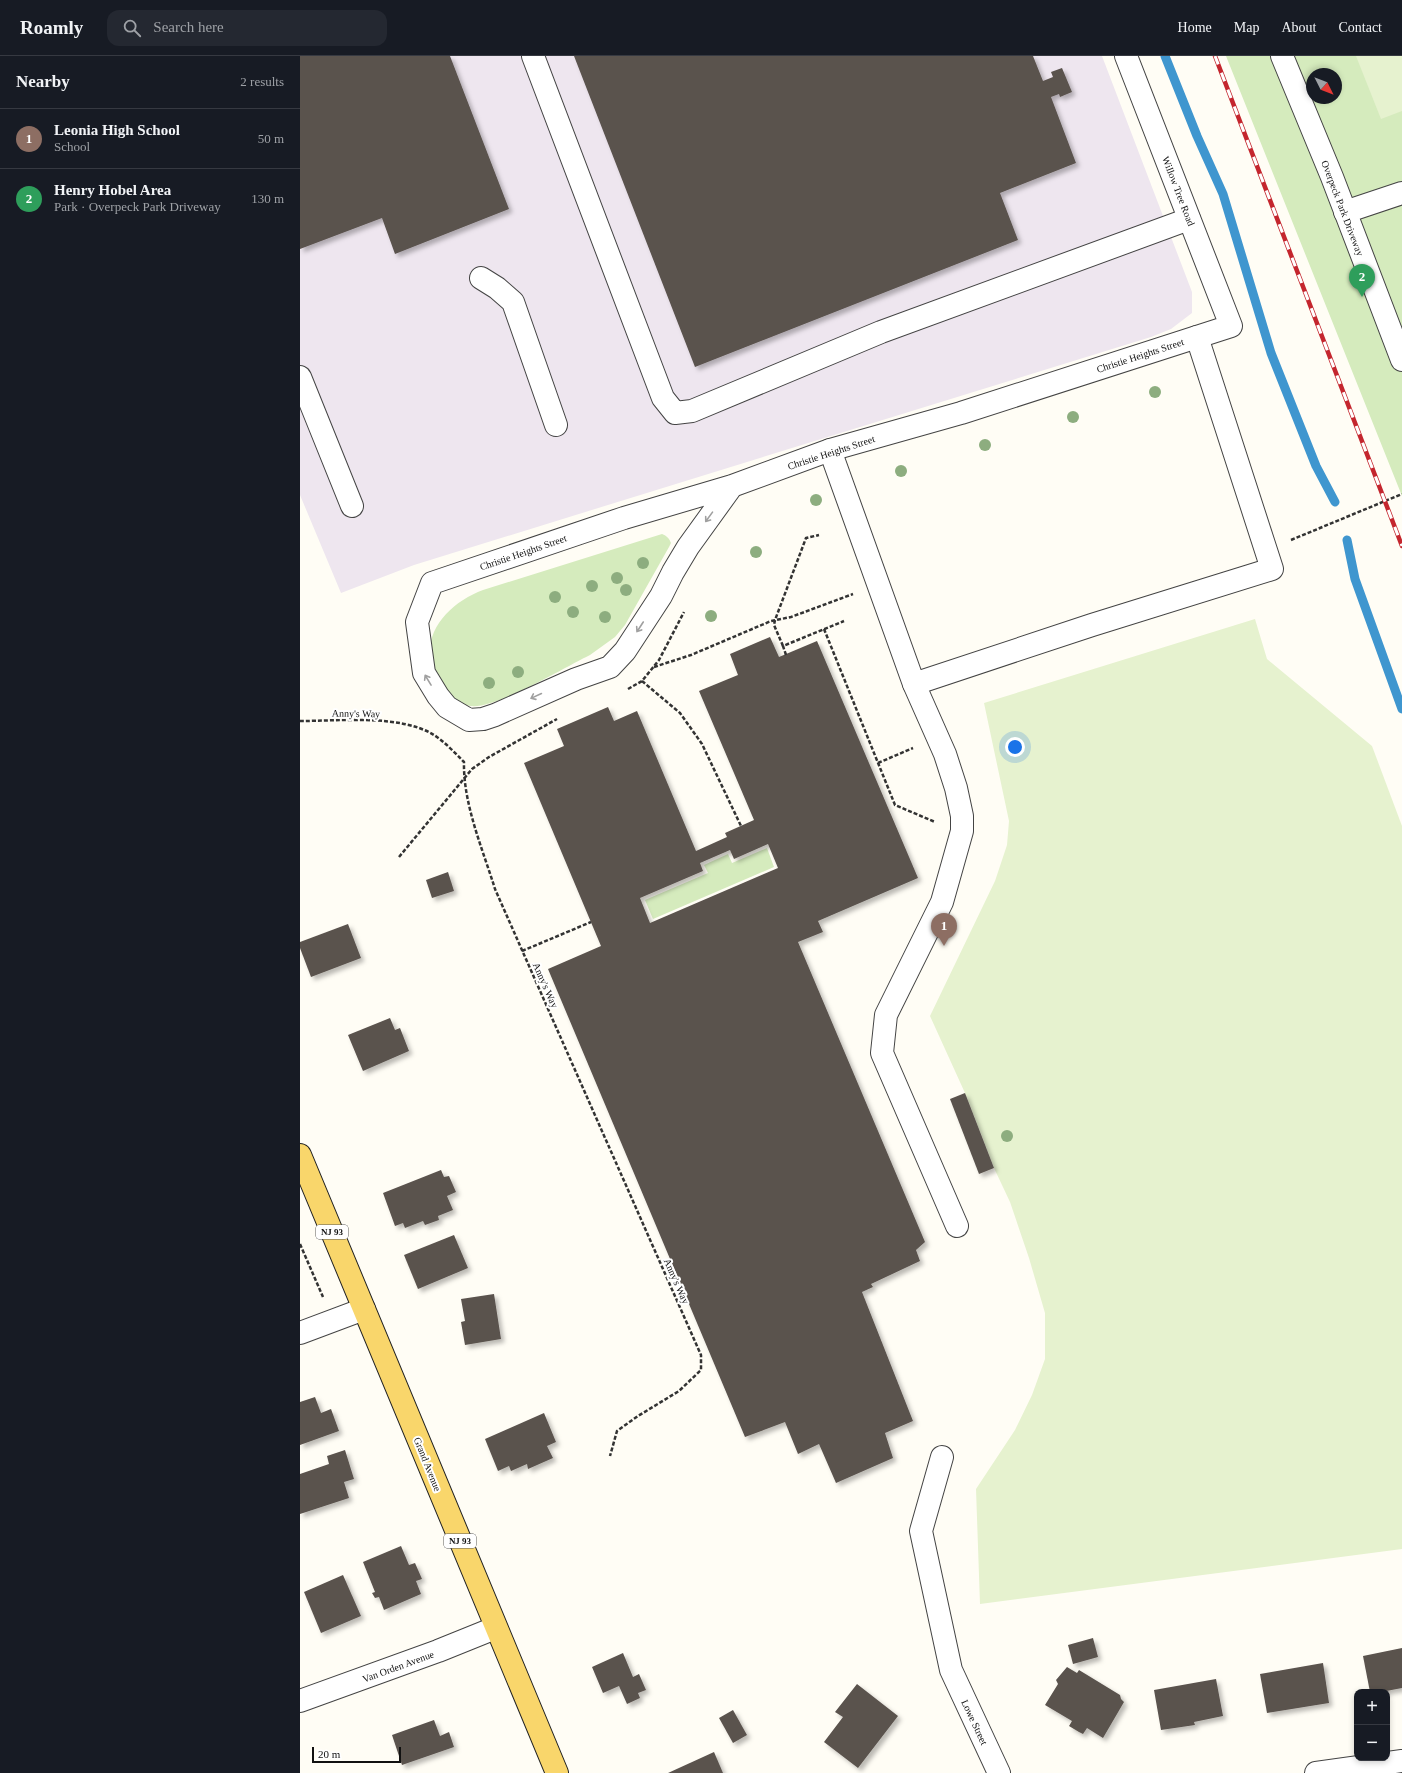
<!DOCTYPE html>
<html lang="en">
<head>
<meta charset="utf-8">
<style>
  :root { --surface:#171b24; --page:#242831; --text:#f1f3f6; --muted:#9ea1a6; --line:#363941; --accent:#c4262e }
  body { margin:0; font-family:Georgia,serif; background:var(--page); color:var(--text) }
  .controls { position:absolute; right:12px; bottom:12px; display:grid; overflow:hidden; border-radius:8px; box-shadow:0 2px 6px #0003 }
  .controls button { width:36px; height:36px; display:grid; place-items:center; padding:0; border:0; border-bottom:1px solid var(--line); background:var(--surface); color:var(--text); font:20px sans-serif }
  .compass { position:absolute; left:1006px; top:12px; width:36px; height:36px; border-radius:50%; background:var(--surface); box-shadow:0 2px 6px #0003; rotate:132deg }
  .scale { position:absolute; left:12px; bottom:10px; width:89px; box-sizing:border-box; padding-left:4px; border:2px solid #111; border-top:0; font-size:11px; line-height:14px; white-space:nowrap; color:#111; -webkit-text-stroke:3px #fff; paint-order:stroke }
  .you { position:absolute; left:715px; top:691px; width:14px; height:14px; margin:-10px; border:3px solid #fff; border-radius:50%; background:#1a73e8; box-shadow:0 0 0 6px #1a73e833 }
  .badge { display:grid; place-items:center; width:26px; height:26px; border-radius:50%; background:var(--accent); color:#fff; font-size:13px; font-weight:700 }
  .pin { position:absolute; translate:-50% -33px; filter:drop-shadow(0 1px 2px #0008) }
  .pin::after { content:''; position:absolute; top:21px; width:14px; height:12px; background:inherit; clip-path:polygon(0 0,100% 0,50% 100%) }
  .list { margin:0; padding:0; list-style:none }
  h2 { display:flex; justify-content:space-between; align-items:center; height:52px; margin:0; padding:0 16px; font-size:17px }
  h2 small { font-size:13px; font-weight:400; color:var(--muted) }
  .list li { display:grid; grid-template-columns:26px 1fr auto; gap:12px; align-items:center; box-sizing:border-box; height:60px; padding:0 16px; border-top:1px solid var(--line) }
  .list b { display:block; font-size:15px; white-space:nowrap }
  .list p { margin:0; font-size:13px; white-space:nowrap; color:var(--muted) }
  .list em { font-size:13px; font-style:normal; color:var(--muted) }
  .icon { flex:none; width:22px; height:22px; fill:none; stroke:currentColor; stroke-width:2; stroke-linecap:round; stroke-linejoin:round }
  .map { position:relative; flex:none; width:1102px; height:1717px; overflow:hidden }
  header { display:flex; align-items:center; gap:24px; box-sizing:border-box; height:56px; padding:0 20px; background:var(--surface); border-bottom:1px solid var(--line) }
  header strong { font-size:19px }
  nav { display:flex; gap:22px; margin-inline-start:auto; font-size:14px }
  .search { width:280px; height:36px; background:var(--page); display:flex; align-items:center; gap:10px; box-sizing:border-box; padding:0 14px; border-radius:12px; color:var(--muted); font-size:15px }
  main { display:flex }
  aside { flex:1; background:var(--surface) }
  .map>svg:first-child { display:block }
  .industrial { fill:#eee6ef }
  .green { fill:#d5ebbd; fill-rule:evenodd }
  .pitch { fill:#e6f2cf }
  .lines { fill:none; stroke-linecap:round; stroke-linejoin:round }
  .stream { stroke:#3f96cf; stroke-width:9 }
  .building { fill:#5a524d; fill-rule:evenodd; filter:url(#shadow) }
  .minor-casing { stroke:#444; stroke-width:24 }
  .major-casing { stroke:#222; stroke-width:24 }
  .path { stroke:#333; stroke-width:2.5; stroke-dasharray:4 2; stroke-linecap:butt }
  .minor { stroke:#fff; stroke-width:22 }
  .major { stroke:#f9d66b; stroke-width:22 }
  .rail-casing { stroke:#c4262e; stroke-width:4.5 }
  .rail { stroke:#fff; stroke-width:3; stroke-dasharray:9; stroke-linecap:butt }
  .tree { fill:#8dad7f }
  .oneway { stroke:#a0a0a0 }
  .labels { text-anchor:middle; stroke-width:4; stroke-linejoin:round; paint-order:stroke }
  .shield { fill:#fff; stroke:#585858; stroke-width:1 }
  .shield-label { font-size:9px; font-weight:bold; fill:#111 }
  .street-label { font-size:10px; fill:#111; stroke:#fff }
</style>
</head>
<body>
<header>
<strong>Roamly</strong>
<div class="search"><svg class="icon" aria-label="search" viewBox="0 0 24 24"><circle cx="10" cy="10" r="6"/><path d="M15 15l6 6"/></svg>Search here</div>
<nav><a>Home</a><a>Map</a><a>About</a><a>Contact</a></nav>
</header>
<main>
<aside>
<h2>Nearby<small>2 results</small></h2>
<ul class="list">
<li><span class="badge" style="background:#8d6e63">1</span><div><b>Leonia High School</b><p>School</p></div><em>50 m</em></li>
<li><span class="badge" style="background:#2e9e5b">2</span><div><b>Henry Hobel Area</b><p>Park · Overpeck Park Driveway</p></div><em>130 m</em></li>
</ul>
</aside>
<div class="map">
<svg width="1102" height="1717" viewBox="0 0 1102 1717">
  <defs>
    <filter id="shadow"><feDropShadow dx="3.5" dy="3.5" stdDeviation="2" flood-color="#0004"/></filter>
  </defs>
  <rect width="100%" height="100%" fill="#fffdf5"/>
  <path class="industrial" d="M0 0H802L892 236V257L871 273 851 281 114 509 41 537 0 439Z"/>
  <g class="green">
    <path d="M926 0H1102V440ZM1012 18H1036V42H1012Z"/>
    <path d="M362 478C367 480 369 482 371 487L369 491 325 569 315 581 290 599C265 611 196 653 171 650 157 649 149 639 142 627 139 623 134 617 132 612 121 575 151 546 183 534Z"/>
    <path d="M467 792 474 811 353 863 345 844 408 817 404 809 428 798 432 807Z"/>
  </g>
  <g class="pitch">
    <path d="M1056 0H1102V55L1081 63Z"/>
    <path d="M955 563 967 603 1072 690 1102 770V1493L680 1548 676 1433 715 1374 732 1339 745 1303V1257L729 1202 710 1146 694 1112 665 1037 630 960 695 825 707 789 709 765 684 647Z"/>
  </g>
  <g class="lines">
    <g class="stream">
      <path d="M865 0 897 80 923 138 971 297 1016 410 1035 446"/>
      <path d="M1047 484 1055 523 1102 653"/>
    </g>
  </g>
  <g class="building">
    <path d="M0 0H150L209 153 95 198 82 162 0 193Z"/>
    <path d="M274 0H733L743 25 753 21 751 16 762 12 772 36 760 41 759 38 751 41 776 107 700 137 718 184 395 311Z"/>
    <path d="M470 581 479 601 517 585 618 822 518 865 523 876 498 886 625 1186 616 1194 620 1205 571 1228 573 1231 562 1236 613 1365 585 1377 593 1402 536 1427 519 1388 498 1398 485 1366 445 1381 248 913 301 890 224 707 264 690 257 673 308 651 314 665 337 655 396 795 427 781 425 777 454 764 399 635 438 619 430 598ZM468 788 478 812 350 867 340 842 403 815 400 807 430 794 434 803Z"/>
    <path d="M148 816 154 835 132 842 126 824Z"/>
    <path d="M48 868 61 902 11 921 0 892V886Z"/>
    <path d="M90 962 95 974 100 972 109 995 63 1015 48 979Z"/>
    <path d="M665 1037 694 1112 679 1118 650 1043Z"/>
    <path d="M141 1114 144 1121 149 1120 156 1136 147 1140 153 1154 138 1160 139 1164 125 1169 123 1165 105 1172 103 1167 95 1170 83 1137Z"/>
    <path d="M154 1179 168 1212 118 1233 104 1199Z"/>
    <path d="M194 1238 201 1283 165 1289 161 1266 165 1265 161 1243Z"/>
    <path d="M15 1341 21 1357 31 1353 39 1375 0 1389V1346Z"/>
    <path d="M244 1357 256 1386 247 1390 253 1402 228 1413 227 1408 211 1415 209 1410 198 1415 185 1383Z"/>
    <path d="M45 1394 54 1423 44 1426 49 1442 0 1458V1418L29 1408 27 1400Z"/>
    <path d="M101 1490 109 1509 115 1507 122 1523 116 1525 121 1538 84 1554 79 1541 75 1542 72 1537 75 1536 63 1506Z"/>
    <path d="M43 1519 61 1560 21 1577 4 1536Z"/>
    <path d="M793 1582 798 1601 773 1608 768 1589Z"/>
    <path d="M1102 1592V1632L1081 1636H1070L1063 1600Z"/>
    <path d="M323 1597 333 1621 339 1618 346 1634 338 1637 340 1642 327 1648 319 1630 303 1637 292 1611Z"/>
    <path d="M1023 1607 1029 1647 967 1657 960 1618Z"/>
    <path d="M767 1611 777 1617 779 1614 820 1639 821 1643 824 1646 803 1682 787 1672 783 1678 779 1676 769 1670 772 1665 745 1649 758 1628 756 1624Z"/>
    <path d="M916 1623 923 1660 894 1666 895 1669 861 1674 854 1634Z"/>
    <path d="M557 1628 598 1660 558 1712 524 1686 543 1661 535 1656Z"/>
    <path d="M433 1654 447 1679 433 1687 419 1662Z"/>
    <path d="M134 1664 140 1680 149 1676 154 1691 102 1709 92 1679Z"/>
    <path d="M414 1696 423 1717H368Z"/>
  </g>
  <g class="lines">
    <defs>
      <g id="minor">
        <path d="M233 0 363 342 375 357 392 355 581 276 889 163"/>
        <path d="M982 0 1032 121 1102 304"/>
        <path d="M1045 156 1102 137"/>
        <path d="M181 222 197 232 213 246 256 369"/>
        <path d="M0 321 52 450"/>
        <path d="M530 394 614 628 792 569 972 513 897 281"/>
        <path d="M432 430 388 491 373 516 361 540 325 595 310 611 276 623 195 659 183 663 169 664 147 651 138 640 124 617 117 566 132 527 324 462 432 430 530 394 661 357 931 270 826 0"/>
        <path d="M614 628 645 698 656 732 662 760V775L642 846 586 959 582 997 657 1170"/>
        <path d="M0 1277 64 1253"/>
        <path d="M642 1401 621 1475 651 1614 699 1717"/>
        <path d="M0 1645 138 1595 195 1572"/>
        <path d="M1016 1717 1102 1705"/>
      </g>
      <path id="major" d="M0 1099 257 1717"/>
    </defs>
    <use href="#minor" class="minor-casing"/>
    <use href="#major" class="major-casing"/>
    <g class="path">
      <path d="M991 484 1102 438"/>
      <path d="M524 573 595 749 635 766"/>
      <path d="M483 590 474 569 475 564 506 482 519 479"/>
      <path d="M486 599 483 590 544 565"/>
      <path d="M354 611 391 599 471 565 491 561 553 538"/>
      <path d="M342 625 380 657 402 688 441 770"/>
      <path d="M328 633 342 625 359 604 384 556"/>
      <path d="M0 665C40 665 100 658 134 679 145 686 155 697 164 706 163 748 183 794 195 833L401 1299V1314L379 1335 338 1360 317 1375 310 1400"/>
      <path d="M578 707 613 692"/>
      <path d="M99 801 172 713 189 701 257 663"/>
      <path d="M222 895 291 866"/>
      <path d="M0 1188 23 1241"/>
    </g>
    <use href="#minor" class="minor"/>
    <use href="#major" class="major"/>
    <defs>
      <path id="rail" d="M915 0 1102 490"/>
    </defs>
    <use href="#rail" class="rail-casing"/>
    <use href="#rail" class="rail"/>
  </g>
  <g class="tree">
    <circle cx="855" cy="336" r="6"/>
    <circle cx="773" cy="361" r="6"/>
    <circle cx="685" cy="389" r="6"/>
    <circle cx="601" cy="415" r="6"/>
    <circle cx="516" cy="444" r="6"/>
    <circle cx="456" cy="496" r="6"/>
    <circle cx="343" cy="507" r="6"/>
    <circle cx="317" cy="522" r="6"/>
    <circle cx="292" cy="530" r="6"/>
    <circle cx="326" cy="534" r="6"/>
    <circle cx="255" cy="541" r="6"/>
    <circle cx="273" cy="556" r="6"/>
    <circle cx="411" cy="560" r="6"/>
    <circle cx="305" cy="561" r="6"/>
    <circle cx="218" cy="616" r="6"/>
    <circle cx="189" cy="627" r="6"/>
    <circle cx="707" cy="1080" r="6"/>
  </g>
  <defs><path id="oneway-shaft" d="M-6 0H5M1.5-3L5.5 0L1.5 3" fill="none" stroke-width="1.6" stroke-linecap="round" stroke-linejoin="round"/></defs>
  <g class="oneway">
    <use href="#oneway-shaft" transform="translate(409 461) rotate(126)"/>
    <use href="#oneway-shaft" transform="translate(340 571) rotate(123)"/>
    <use href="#oneway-shaft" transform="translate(128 624) rotate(-121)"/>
    <use href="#oneway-shaft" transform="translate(236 640) rotate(155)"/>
  </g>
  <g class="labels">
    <g class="shield">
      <rect x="16" y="1169" width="32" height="14" rx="3"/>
      <rect x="144" y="1478" width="32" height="14" rx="3"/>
    </g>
    <g class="shield-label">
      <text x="32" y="1179">NJ 93</text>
      <text x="160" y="1488">NJ 93</text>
    </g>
    <g class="street-label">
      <text transform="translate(879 135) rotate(69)" y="4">Willow Tree Road</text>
      <text transform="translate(1043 152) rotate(69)" y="4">Overpeck Park Driveway</text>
      <text transform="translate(840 299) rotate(-18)" y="4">Christie Heights Street</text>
      <text transform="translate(531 396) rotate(-18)" y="4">Christie Heights Street</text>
      <text transform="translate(223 496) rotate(-19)" y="4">Christie Heights Street</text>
      <text transform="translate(56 657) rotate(1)" y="4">Anny's Way</text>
      <text transform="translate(246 929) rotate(66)" y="4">Anny's Way</text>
      <text transform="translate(377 1225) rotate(66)" y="4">Anny's Way</text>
      <text transform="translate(128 1408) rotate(68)" y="4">Grand Avenue</text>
      <text transform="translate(98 1610) rotate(-20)" y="4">Van Orden Avenue</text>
      <text transform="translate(675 1666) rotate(65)" y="4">Lowe Street</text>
    </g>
  </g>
</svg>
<div class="controls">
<button>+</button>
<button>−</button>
</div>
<svg class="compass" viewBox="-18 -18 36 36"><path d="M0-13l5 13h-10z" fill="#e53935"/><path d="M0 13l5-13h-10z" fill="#9ea1a6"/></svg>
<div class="scale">20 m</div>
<div class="you"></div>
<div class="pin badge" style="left:644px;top:890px;background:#8d6e63">1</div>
<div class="pin badge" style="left:1062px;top:241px;background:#2e9e5b">2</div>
</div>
</main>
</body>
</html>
